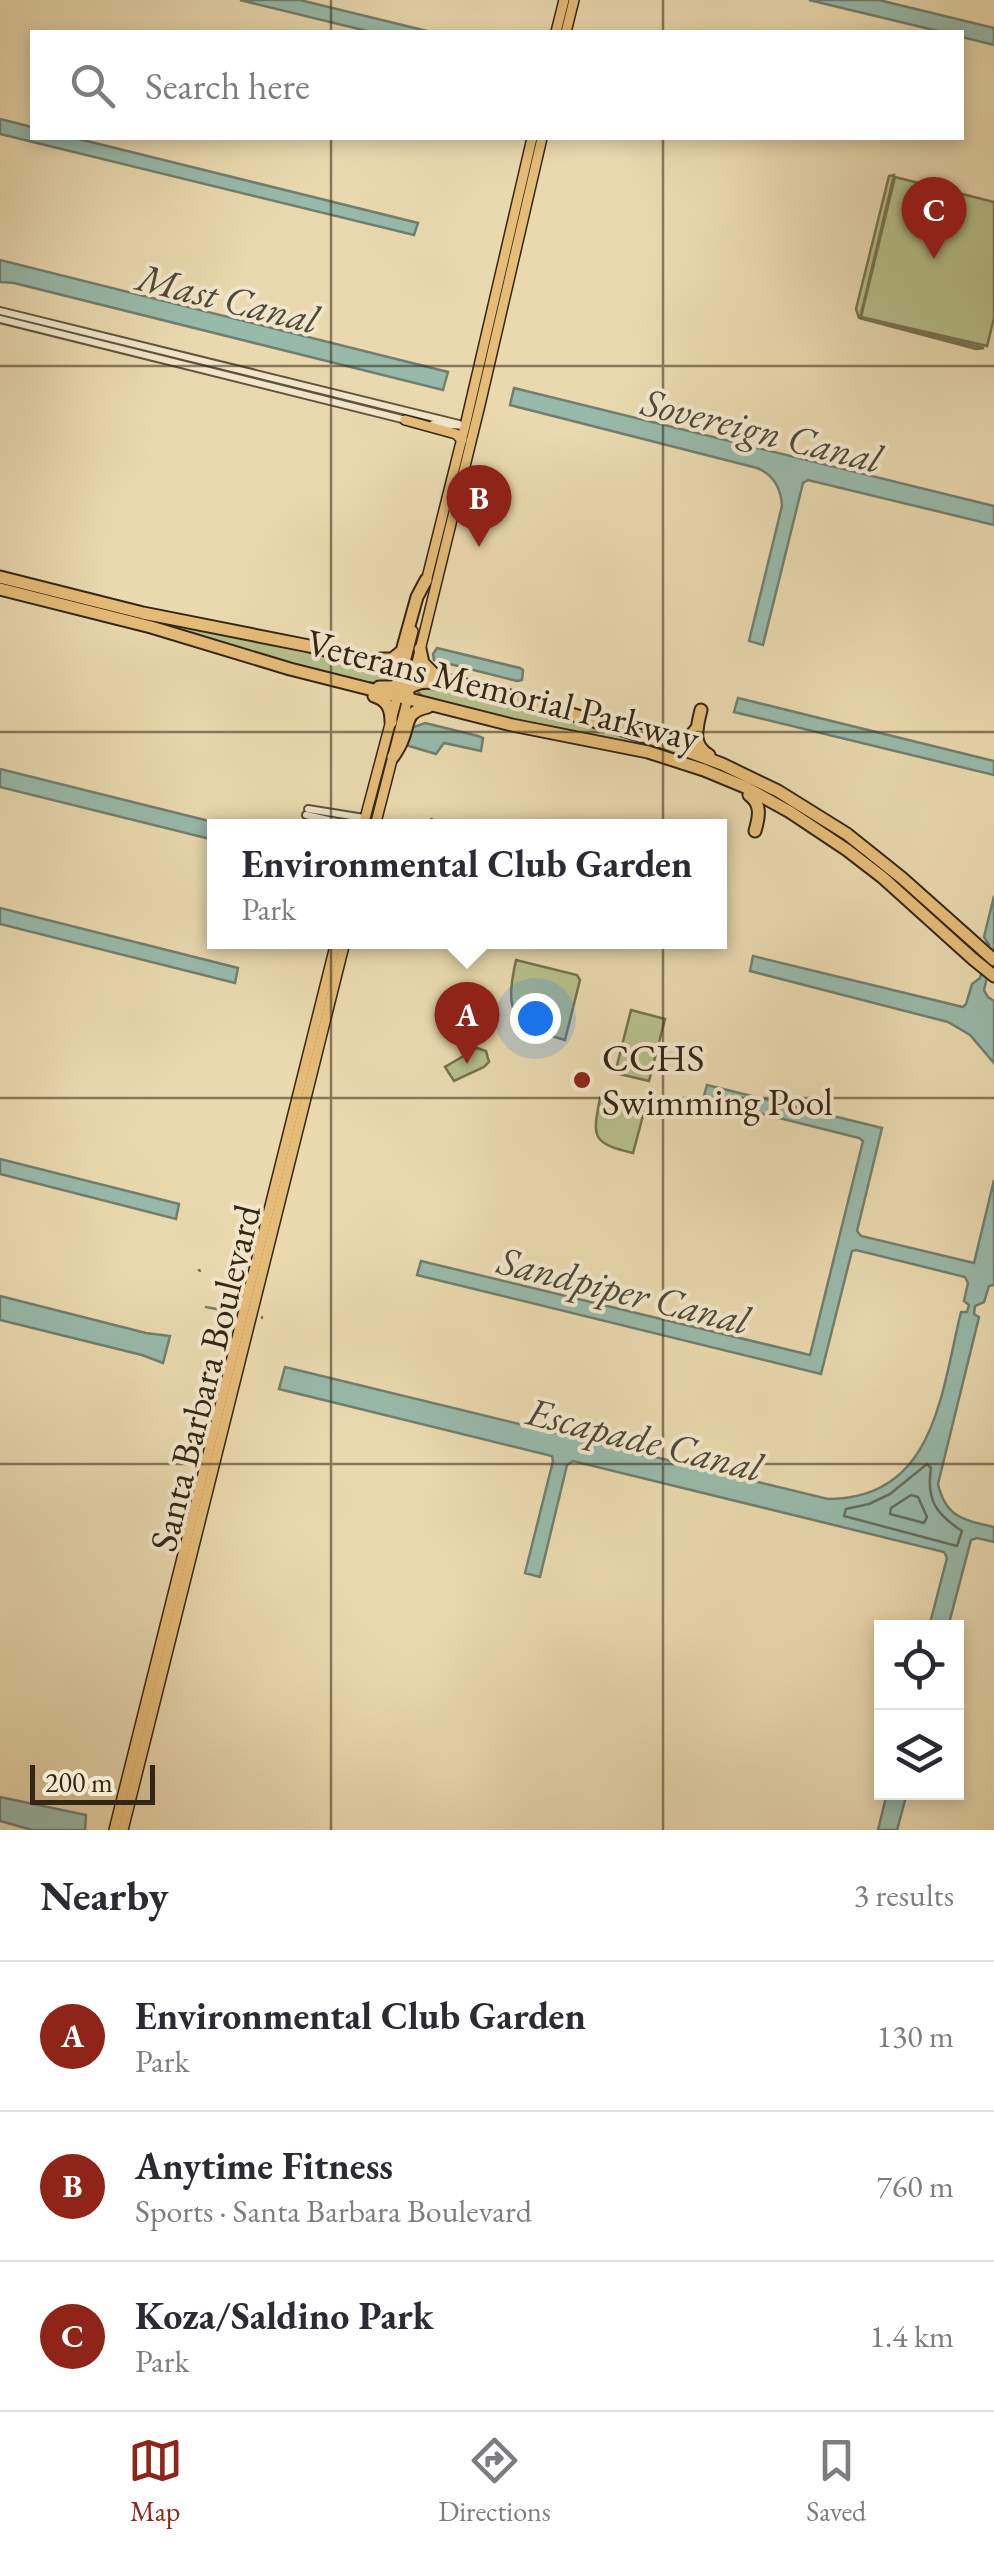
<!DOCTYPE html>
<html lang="en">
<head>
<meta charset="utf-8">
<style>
  :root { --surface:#fff; --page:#f7f7f7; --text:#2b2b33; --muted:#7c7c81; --line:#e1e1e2; --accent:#8f2418 }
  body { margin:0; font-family:"EB Garamond",serif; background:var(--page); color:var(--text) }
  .controls { position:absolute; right:30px; bottom:30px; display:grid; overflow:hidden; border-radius:0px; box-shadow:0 5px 15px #0003 }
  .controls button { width:90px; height:90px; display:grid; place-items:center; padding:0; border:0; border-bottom:2px solid var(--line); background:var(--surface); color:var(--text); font:50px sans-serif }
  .scale { position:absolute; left:30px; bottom:25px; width:125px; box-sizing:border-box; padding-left:10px; border:5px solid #342615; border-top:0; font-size:28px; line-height:35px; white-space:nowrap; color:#342615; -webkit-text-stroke:8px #f1e6cb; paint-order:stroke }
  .you { position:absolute; left:535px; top:1018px; width:35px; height:35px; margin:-25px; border:8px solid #fff; border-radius:50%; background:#1a73e8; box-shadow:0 0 0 15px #1a73e833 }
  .badge { display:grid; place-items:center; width:65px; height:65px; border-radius:50%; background:var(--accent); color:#fff; font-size:32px; font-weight:700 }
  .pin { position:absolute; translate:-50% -82px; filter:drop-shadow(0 2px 5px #0008) }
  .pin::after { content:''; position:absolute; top:52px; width:35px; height:30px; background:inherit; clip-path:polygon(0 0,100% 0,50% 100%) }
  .popup { position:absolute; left:207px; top:819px; width:520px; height:130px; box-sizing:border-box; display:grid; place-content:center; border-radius:0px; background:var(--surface); filter:drop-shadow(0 2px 8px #0005); font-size:32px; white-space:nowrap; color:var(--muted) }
  .popup b { font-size:38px; color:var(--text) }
  .popup::after { content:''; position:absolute; left:50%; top:100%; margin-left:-20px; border:20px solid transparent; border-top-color:var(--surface) }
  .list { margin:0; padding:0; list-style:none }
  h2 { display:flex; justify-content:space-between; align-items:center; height:130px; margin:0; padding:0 40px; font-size:42px }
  h2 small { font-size:32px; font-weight:400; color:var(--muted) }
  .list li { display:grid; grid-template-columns:65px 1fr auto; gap:30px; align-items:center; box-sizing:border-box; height:150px; padding:0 40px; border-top:2px solid var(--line) }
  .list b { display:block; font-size:38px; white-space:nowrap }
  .list p { margin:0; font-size:32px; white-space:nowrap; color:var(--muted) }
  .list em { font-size:32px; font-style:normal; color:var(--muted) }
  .icon { flex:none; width:55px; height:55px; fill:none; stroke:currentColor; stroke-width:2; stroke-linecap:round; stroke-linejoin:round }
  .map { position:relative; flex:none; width:994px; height:1830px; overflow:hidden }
  .search { position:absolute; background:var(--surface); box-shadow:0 5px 15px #0003; left:30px; right:30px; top:30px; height:110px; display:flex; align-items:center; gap:25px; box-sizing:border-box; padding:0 35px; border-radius:0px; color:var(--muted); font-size:38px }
  .sheet { height:580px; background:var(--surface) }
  nav { display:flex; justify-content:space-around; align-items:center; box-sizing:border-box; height:140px; border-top:2px solid var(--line); background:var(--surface); font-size:28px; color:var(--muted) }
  nav a { display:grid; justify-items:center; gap:5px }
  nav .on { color:var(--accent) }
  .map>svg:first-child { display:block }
  .green { fill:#b6bf8b; stroke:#757250; stroke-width:2.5 }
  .water { fill:#98baab; stroke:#707f6f; stroke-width:2.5 }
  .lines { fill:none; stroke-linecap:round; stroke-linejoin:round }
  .shore { stroke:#667060; stroke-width:2.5 }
  .stream { stroke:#707f6f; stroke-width:2.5 }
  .minor-casing { stroke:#62533c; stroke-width:10 }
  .major-casing { stroke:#342615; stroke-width:12 }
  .highway-casing { stroke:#342615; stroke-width:15 }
  .minor { stroke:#f1e6cb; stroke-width:6 }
  .major { stroke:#e5bc78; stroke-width:9 }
  .highway { stroke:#e5bc78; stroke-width:11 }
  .grid { fill:none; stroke:#342615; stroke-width:2.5; stroke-opacity:0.55 }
  .poi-dot { fill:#8f2418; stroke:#f1e6cb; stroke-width:4 }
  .labels { text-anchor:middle; stroke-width:8; stroke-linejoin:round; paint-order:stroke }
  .street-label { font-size:38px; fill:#342615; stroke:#f1e6cb }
  .poi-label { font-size:38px; fill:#342615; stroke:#f1e6cb; text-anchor:start }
  .water-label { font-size:40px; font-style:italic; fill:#4d4b3a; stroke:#f1e6cb }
</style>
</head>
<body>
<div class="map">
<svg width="994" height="1830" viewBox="0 0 994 1830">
  <rect width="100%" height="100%" fill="#ead9af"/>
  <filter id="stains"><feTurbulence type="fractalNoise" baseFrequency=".002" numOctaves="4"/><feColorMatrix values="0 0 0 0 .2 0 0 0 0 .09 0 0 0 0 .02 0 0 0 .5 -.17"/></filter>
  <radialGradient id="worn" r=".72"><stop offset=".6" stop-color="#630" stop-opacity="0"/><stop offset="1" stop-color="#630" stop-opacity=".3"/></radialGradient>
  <g class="green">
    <path d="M894 175 860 318 984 348 976 349 859 318 856 309 889 176Z"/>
    <path d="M895 177 994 202V318L987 346 861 317Z"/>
    <path d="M0 581 385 669 395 678 396 682C364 689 325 668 290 666L0 586Z"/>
    <path d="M433 685 485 698 504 699C611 732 722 758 817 819 882 860 937 915 994 965V971L883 873 752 787 567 734 424 698 417 691 419 686Z"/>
    <path d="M516 960 577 975 580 980 565 1040C512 1026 504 1014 516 960Z"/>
    <path d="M631 1010 665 1019 649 1081 615 1073Z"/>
    <path d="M477 1048 486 1051 489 1062 484 1067 454 1081 445 1067Z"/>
    <path d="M600 1098 642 1108 644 1112 633 1153C592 1143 592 1138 600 1098Z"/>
  </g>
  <g class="water">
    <path d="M240 0H300L431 32H371Z"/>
    <path d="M809 0H879L994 28V45L962 37V32H942Z"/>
    <path d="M0 119 32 127V138H75L418 223 414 235 0 134Z"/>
    <path d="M0 260 448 372 443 390 14 283 0 282Z"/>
    <path d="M514 388 994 506V525L808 480 803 483 763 645 749 641 782 506C781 488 774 475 757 468L510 405Z"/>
    <path d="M437 648 520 668 523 670 522 680 517 681 434 660 433 654Z"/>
    <path d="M738 698 994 761V775L734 712Z"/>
    <path d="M425 723 478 736 483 738 481 751 444 743 436 754 409 746 407 745 411 728Z"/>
    <path d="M0 769 229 826H215L214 840 0 787Z"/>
    <path d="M994 896V948L984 990 988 997 994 1001V1063L970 1035 948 1022 750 971 753 956 963 1007 966 1004 972 984 980 978 989 945 984 937Z"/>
    <path d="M0 908 238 968 235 983 0 924Z"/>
    <path d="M707 1085 882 1128 857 1231 861 1236 974 1263 994 1180V1285L989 1286 984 1302 975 1306 974 1314 979 1317 938 1484C946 1518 964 1520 994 1527V1542L977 1538 971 1540 948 1627H929L947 1558 944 1552 573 1461 567 1465 540 1577 525 1573 553 1461 552 1456 279 1389 285 1367 828 1499C935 1499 941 1393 961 1312H967L969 1305 964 1301 968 1283 965 1277 856 1250 852 1251 821 1374 417 1275 421 1261 810 1355 863 1141 859 1138 703 1099Z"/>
    <path d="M0 1159 179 1204 176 1219 0 1174Z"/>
    <path d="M0 1296 146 1333 170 1336 163 1363 142 1355 0 1320Z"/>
    <path d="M887 1793H907L897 1830H878Z"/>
    <path d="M0 1797 86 1815 85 1830H32L0 1821Z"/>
  </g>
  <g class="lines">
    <g class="shore">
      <path d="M927 1464 931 1468C926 1500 936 1514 962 1531L957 1546 844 1516 846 1509 869 1504 890 1494Z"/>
      <path d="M911 1495 918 1497 927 1517 924 1523 890 1514 891 1508Z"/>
    </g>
    <g class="stream">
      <path d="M431 819H432"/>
      <path d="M437 820 440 821"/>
      <path d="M199 1270 200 1271"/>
      <path d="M245 1273H246"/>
      <path d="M240 1275H242"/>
      <path d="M239 1299 245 1278"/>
      <path d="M206 1307 227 1311"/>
      <path d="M262 1318V1317"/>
    </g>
    <defs>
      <g id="minor">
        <path d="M0 311 459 424"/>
        <path d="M0 319 406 420"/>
        <path d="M433 424 466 426"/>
        <path d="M308 809 364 818"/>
        <path d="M306 815 355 826"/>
      </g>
      <g id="major">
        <path d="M556 32 564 0"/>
        <path d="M566 32 574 0"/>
        <path d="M405 420 456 434 462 440"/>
        <path d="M426 582 465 426 532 138"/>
        <path d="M402 674 413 631"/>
        <path d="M413 679 480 405 542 138"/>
        <path d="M363 826 398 694"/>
        <path d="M375 826 409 694"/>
        <path d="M114 1830 336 942"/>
        <path d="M123 1830 345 942"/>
      </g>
      <g id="highway">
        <path d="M0 577 143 613 309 646 526 700 668 744 722 764 778 791 847 834 902 878 994 960"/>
        <path d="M0 589 151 627 290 669 512 725 648 752 704 770 745 787 790 812 847 850 882 877 973 959 994 976"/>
        <path d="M420 649 423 663 433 673"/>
        <path d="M380 659H392L402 651 417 597 426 580"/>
        <path d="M379 687H393L414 672"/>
        <path d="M374 696C387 700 391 708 391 722"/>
        <path d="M397 696C409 687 418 680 434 683"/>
        <path d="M701 710C697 727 691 745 709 755"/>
        <path d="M673 742 687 740 697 728"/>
        <path d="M393 757C396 752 400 747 402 741 410 723 404 712 428 707"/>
        <path d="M749 795C762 804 759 817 755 831"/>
      </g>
    </defs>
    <use href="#minor" class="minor-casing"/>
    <use href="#major" class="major-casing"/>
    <use href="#highway" class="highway-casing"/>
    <use href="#minor" class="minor"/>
    <use href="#major" class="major"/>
    <use href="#highway" class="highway"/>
  </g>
  <path class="grid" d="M331 0V32M663 0V32M331 138V1830M663 138V1830M0 366H994M0 732H994M0 1098H994M0 1464H994"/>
  <circle class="poi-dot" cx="582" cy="1080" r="10"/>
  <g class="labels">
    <g class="street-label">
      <text transform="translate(503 690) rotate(14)" y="13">Veterans Memorial Parkway</text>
      <text transform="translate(205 1378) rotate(-76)" y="13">Santa Barbara Boulevard</text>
    </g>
    <g class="poi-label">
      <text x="602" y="1071">CCHS<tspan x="602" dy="44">Swimming Pool</tspan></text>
    </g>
    <g class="water-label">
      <text transform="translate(228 298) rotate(14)" y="14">Mast Canal</text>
      <text transform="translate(762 430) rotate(14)" y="14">Sovereign Canal</text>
      <text transform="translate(624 1290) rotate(14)" y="14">Sandpiper Canal</text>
      <text transform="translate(645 1439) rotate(14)" y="14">Escapade Canal</text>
    </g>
  </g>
  <rect width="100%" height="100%" filter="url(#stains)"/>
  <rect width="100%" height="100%" fill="url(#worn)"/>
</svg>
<div class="controls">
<button><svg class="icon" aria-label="locate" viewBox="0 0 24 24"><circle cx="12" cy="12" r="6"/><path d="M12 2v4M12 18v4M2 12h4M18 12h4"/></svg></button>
<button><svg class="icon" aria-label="layers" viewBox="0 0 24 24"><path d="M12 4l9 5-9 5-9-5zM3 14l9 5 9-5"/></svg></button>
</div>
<div class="scale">200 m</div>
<div class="you"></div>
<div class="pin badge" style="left:467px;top:1064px">A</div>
<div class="popup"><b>Environmental Club Garden</b>Park</div>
<div class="pin badge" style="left:479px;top:547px">B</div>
<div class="pin badge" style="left:934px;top:259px">C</div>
<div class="search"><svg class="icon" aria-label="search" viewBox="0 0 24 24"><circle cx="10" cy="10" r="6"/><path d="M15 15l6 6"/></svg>Search here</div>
</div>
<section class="sheet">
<h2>Nearby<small>3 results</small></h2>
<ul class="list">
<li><span class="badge">A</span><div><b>Environmental Club Garden</b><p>Park</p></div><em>130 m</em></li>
<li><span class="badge">B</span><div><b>Anytime Fitness</b><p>Sports · Santa Barbara Boulevard</p></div><em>760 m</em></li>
<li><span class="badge">C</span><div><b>Koza/Saldino Park</b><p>Park</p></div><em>1.4 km</em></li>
</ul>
</section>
<nav>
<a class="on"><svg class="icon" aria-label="map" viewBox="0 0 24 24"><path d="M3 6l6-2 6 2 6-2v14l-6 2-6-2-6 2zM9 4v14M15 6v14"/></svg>Map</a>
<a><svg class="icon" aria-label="directions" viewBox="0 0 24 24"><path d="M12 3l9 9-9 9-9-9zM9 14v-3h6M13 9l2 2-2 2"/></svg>Directions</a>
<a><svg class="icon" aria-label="saved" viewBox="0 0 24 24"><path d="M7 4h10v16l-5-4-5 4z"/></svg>Saved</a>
</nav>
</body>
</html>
